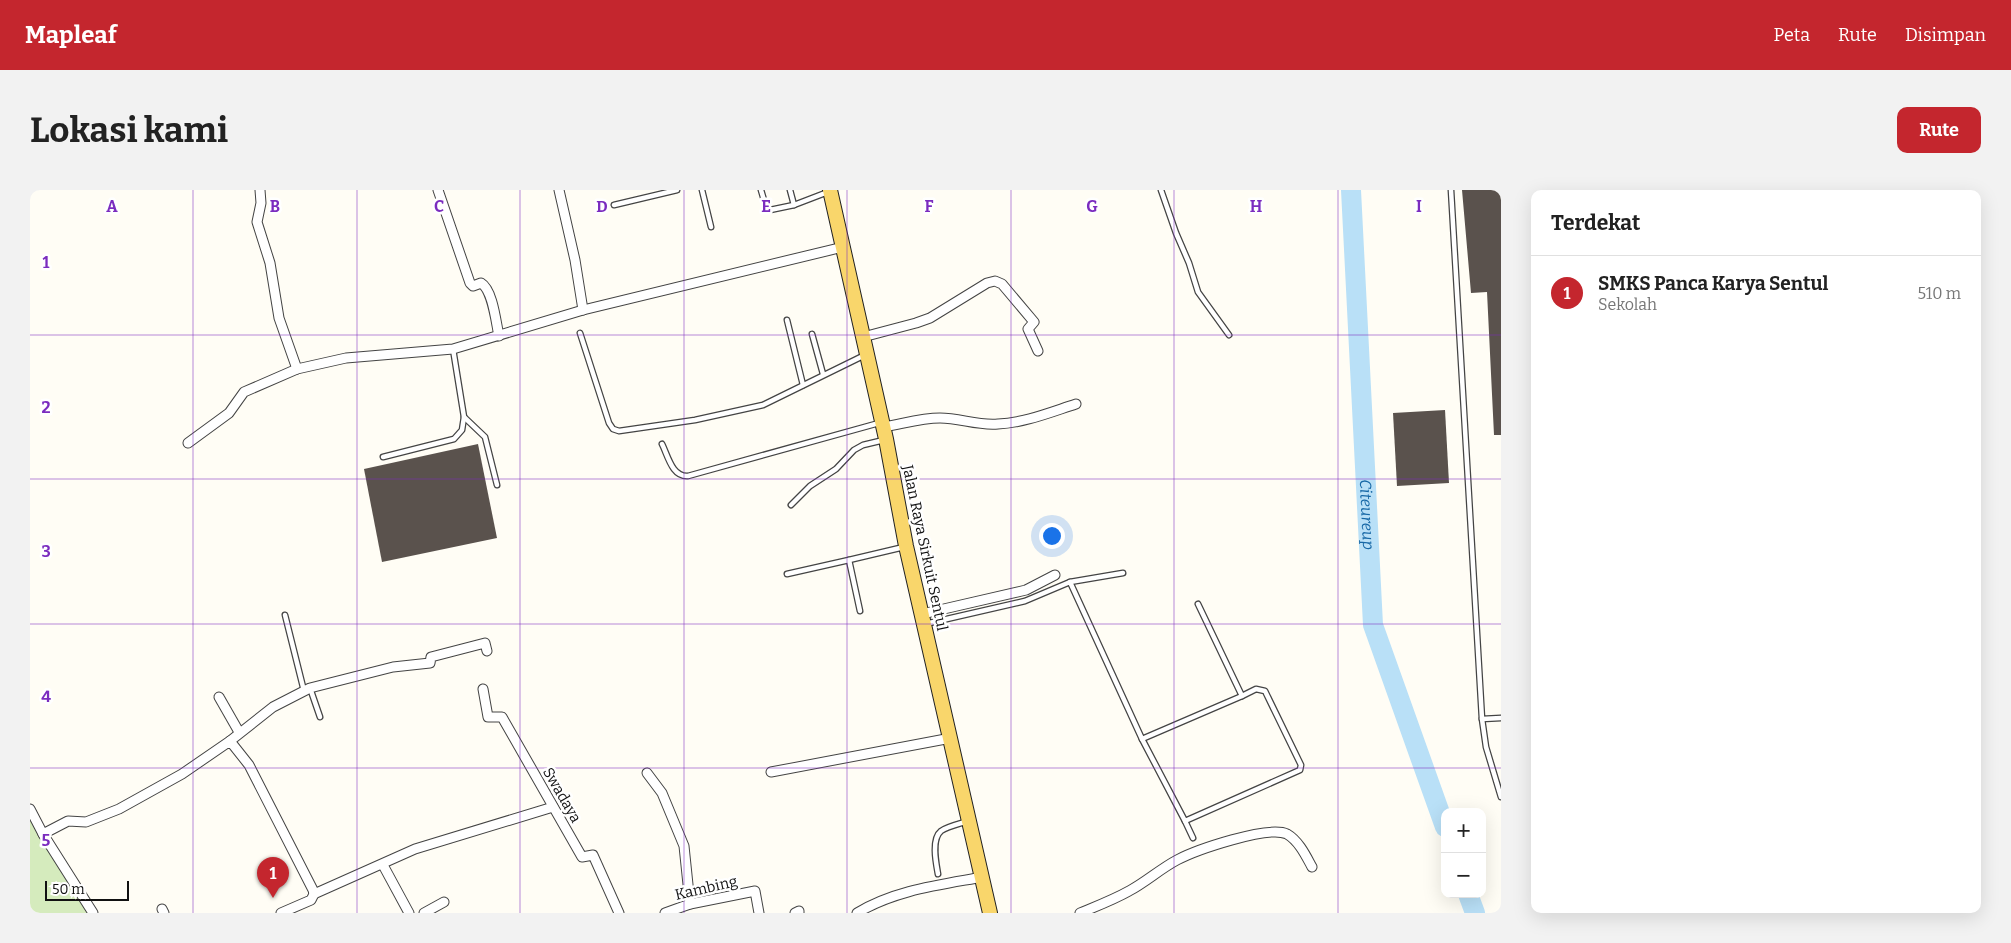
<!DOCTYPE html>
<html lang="id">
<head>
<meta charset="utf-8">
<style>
  :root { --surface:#fff; --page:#f2f2f2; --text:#222; --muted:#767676; --line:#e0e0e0; --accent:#c4262e }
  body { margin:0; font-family:Bitter,serif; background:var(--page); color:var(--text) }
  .controls { position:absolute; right:15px; bottom:15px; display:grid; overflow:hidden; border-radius:10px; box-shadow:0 5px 20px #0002 }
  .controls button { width:45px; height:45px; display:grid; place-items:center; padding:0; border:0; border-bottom:1px solid var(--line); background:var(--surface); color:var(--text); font:25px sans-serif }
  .scale { position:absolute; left:15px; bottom:12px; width:84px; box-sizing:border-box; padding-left:5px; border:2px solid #111; border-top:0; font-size:14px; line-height:18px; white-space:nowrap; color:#111; -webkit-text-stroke:4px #fff; paint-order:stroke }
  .you { position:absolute; left:1021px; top:345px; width:18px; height:18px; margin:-12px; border:4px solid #fff; border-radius:50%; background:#1a73e8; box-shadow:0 0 0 8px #1a73e833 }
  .badge { display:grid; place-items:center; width:32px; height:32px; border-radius:50%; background:var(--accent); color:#fff; font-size:16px; font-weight:700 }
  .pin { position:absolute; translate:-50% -41px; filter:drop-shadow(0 1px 2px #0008) }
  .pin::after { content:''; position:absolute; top:26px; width:18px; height:15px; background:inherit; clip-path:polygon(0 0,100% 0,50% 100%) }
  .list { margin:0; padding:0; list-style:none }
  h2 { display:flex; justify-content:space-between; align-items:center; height:65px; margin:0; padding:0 20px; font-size:21px }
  h2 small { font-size:16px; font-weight:400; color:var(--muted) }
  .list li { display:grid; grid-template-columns:32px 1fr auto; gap:15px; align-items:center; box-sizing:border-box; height:75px; padding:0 20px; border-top:1px solid var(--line) }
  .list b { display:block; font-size:19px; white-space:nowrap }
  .list p { margin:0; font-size:16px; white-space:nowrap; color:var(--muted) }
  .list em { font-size:16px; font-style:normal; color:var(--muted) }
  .map { position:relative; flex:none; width:1471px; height:723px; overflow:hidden; border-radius:10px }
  header { display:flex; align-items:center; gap:30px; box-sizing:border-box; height:70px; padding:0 25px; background:var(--accent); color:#fff }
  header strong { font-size:24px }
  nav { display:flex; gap:28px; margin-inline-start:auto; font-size:18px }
  .intro { display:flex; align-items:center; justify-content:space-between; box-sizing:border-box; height:120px; padding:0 30px }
  h1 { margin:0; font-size:35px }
  .button { padding:12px 22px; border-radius:10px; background:var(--accent); color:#fff; font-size:18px; font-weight:700 }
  main { display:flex; gap:30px; padding:0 30px }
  aside { flex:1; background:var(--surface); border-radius:10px; box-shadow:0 5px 20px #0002 }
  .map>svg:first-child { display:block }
  .green { fill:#d5ebbd }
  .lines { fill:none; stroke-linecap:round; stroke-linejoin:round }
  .river { stroke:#b9e0f7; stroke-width:20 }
  .building { fill:#5a524d }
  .service-casing { stroke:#444; stroke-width:7 }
  .minor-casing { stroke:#444; stroke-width:11 }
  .primary-casing { stroke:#222; stroke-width:16 }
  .service { stroke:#fff; stroke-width:4.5 }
  .minor { stroke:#fff; stroke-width:9 }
  .primary { stroke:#f9d66b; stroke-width:14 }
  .grid { fill:none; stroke:#7b2cbf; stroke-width:1; stroke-opacity:0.55 }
  .labels { text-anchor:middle; stroke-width:5; stroke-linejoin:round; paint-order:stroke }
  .street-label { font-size:15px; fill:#111; stroke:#fff }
  .water-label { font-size:16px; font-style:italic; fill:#1768a6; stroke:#fff }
  .grid-label { font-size:16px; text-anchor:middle; font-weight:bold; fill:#7b2cbf; stroke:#fff; stroke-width:5; stroke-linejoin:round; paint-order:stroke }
</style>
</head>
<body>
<header>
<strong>Mapleaf</strong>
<nav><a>Peta</a><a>Rute</a><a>Disimpan</a></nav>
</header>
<div class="intro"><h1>Lokasi kami</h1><a class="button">Rute</a></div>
<main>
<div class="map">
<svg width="1471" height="723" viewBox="0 0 1471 723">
  <rect width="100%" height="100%" fill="#fffdf5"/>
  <path class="green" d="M0 618 63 723H0Z"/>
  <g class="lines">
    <g class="river">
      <path id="s1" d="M1321 0 1343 435 1415 637"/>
      <path d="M1438 704 1445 723"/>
    </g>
  </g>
  <g class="building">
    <path d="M1432 0H1471V245H1464L1457 102 1441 103Z"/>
    <path d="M1415 220 1419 293 1367 296 1363 223Z"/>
    <path d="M448 254 467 348 352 372 334 279Z"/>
  </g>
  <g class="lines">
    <defs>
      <g id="service">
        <path d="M672 0 681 37"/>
        <path d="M731 0 736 17 740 20 764 15 798 2"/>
        <path d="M760 0 764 15"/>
        <path d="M1131 0 1146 43 1159 73 1168 102 1199 145"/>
        <path d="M1421 0 1452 529 1471 528"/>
        <path d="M584 15 647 0"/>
        <path d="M757 130 773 195"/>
        <path d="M550 143 579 233 583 239 589 241 665 230 733 215 835 165"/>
        <path d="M782 144 793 184"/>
        <path d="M423 159 434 227 455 247 467 295"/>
        <path d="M632 254C638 266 642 287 658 286L849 233"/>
        <path d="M353 267 424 249 432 240 434 227"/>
        <path d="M761 315 780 296 806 279 824 260 833 255 854 250"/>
        <path d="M757 384 819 370"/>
        <path d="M1040 392 1093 383"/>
        <path d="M830 421 819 370 874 357"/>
        <path d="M255 425 274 501"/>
        <path d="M895 434 995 411 1040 392 1112 549 1155 631 1270 580 1271 575 1235 501 1226 499 1212 506 1168 414"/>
        <path d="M280 498 290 527"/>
        <path d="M1452 529 1456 557 1471 607"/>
        <path d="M1112 549 1212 506"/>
        <path d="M1155 631 1163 648"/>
        <path d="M908 684C906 673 901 649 911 641 918 636 929 634 938 631"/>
      </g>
      <g id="minor">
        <path d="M230 0 231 13 227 32 240 73 249 128 267 179"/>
        <path d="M408 0 440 93 443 96 451 93C463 100 466 133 469 146"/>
        <path d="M529 0 545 70 553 120"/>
        <path d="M833 147 886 133 900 128 957 93 965 91 972 94 1004 132 998 139 1008 161"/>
        <path d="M853 237C872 234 891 228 910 228 930 228 948 236 968 234 994 233 1021 222 1046 214"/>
        <path d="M158 253 199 223 214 202 267 179 316 168 423 159 553 120 813 57"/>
        <path d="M892 424 996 400 1025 385"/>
        <path d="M453 499 458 527H472L552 667 563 665 589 723"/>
        <path d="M189 507 209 542"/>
        <path d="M200 551 243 517 280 498 363 477 400 473 401 467 455 453 457 461"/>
        <path d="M741 582 921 548"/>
        <path d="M617 583 632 603 654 656 660 714"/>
        <path d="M0 619 13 644 63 723"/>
        <path d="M13 644 38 631 56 632 89 619 152 584 200 551 219 575 283 700 284 704 281 710 251 723"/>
        <path d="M353 675 379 723"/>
        <path d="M284 704 385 659 523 617"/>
        <path d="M132 719 134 723"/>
        <path d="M394 723 414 712"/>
        <path d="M635 723 660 714 725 701 729 723"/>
        <path d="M765 723 769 721V723"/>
        <path d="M827 723C865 700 909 695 953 687"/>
        <path d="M1050 723C1067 716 1083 710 1099 701 1116 692 1130 679 1147 670 1166 660 1238 635 1257 644 1269 651 1276 666 1282 677"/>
      </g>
      <path id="primary" d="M800 0 856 249 876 356 960 723"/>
    </defs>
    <use href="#service" class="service-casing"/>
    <use href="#minor" class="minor-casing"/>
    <use href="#primary" class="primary-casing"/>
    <use href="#service" class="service"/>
    <use href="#minor" class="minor"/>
    <use href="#primary" class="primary"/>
  </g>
  <path class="grid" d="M163 0V723M327 0V723M490 0V723M654 0V723M817 0V723M981 0V723M1144 0V723M1308 0V723M0 145H1471M0 289H1471M0 434H1471M0 578H1471"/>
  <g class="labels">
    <g class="street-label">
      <text transform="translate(895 358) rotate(78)" y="5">Jalan Raya Sirkuit Sentul</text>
      <text transform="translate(532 605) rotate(60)" y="5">Swadaya</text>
      <text transform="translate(676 698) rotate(-13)" y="5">Kambing</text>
    </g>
    <g class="water-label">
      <text dy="6" stroke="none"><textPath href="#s1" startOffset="325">Citeureup</textPath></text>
    </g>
  </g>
  <g class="grid-label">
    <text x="82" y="22">A</text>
    <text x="245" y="22">B</text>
    <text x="409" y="22">C</text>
    <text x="572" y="22">D</text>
    <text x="736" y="22">E</text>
    <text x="899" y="22">F</text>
    <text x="1062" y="22">G</text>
    <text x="1226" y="22">H</text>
    <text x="1389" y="22">I</text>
    <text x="16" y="78">1</text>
    <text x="16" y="223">2</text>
    <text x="16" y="367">3</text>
    <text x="16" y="512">4</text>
    <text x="16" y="656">5</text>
  </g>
</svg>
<div class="controls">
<button>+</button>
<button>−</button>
</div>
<div class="scale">50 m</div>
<div class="you"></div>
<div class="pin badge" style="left:243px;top:708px">1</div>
</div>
<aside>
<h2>Terdekat<small></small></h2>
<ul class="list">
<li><span class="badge">1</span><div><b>SMKS Panca Karya Sentul</b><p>Sekolah</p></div><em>510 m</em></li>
</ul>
</aside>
</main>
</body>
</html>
